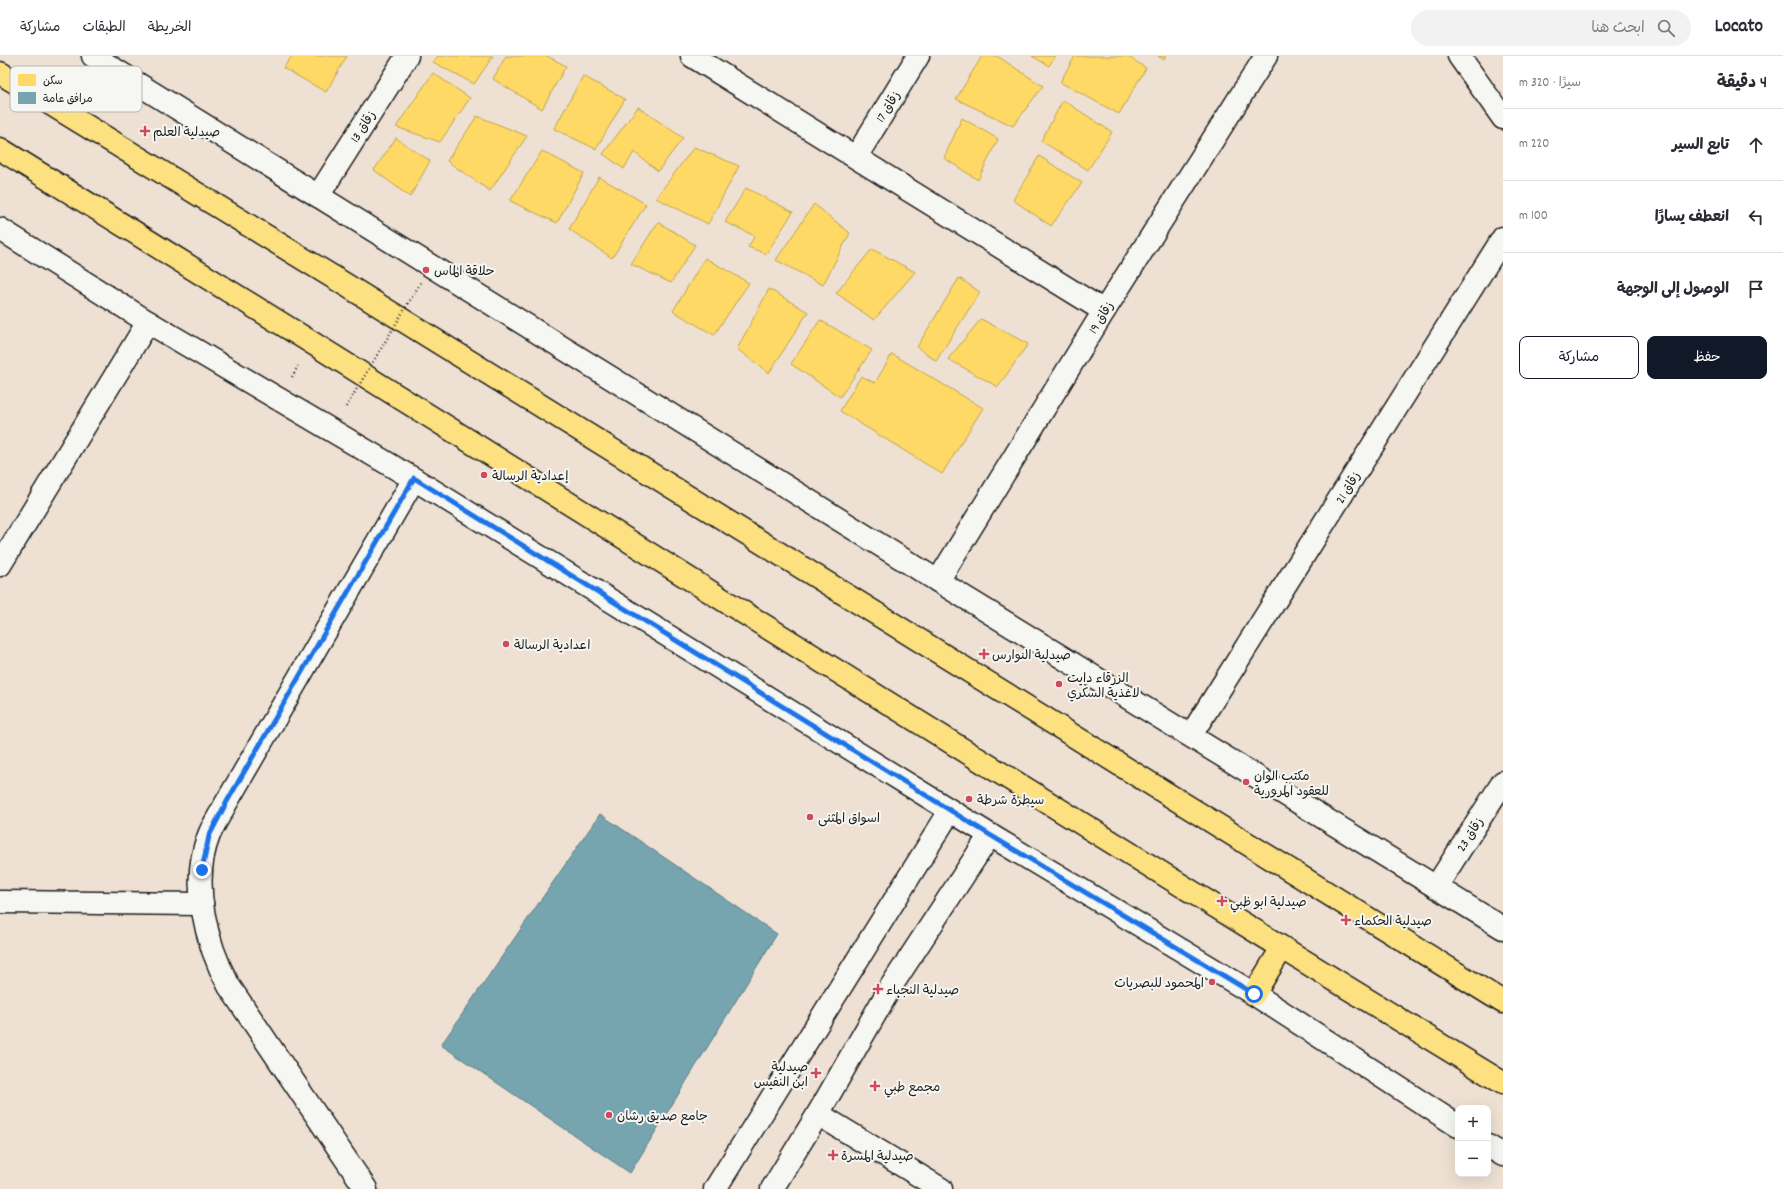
<!DOCTYPE html>
<html lang="ar">
<head>
<meta charset="utf-8">
<style>
  :root { --surface:#fff; --page:#f2f2f3; --text:#2b2b33; --muted:#7c7c81; --line:#e1e1e2; --accent:#111827 }
  body { margin:0; font-family:Dekko,"Playpen Sans Arabic",sans-serif; background:var(--page); color:var(--text); direction:rtl }
  .controls { position:absolute; right:12px; bottom:12px; display:grid; overflow:hidden; border-radius:8px; box-shadow:0 4px 16px #0002 }
  .controls button { width:36px; height:36px; display:grid; place-items:center; padding:0; border:0; border-bottom:1px solid var(--line); background:var(--surface); color:var(--text); font:20px sans-serif }
  .stop { position:absolute; width:12px; height:12px; margin:-9px; border:3px solid #1a73e8; border-radius:50%; background:#fff }
  .stop.end { background:#1a73e8; border-color:#fff; box-shadow:0 1px 4px #0008 }
  .list { margin:0; padding:0; list-style:none }
  h2 { display:flex; justify-content:space-between; align-items:center; height:52px; margin:0; padding:0 16px; font-size:17px }
  h2 small { font-size:13px; font-weight:400; color:var(--muted) }
  .list li { display:grid; grid-template-columns:26px 1fr auto; gap:12px; align-items:center; box-sizing:border-box; height:72px; padding:0 16px; border-top:1px solid var(--line) }
  .list b { display:block; font-size:15px; white-space:nowrap }
  .list em { font-size:13px; font-style:normal; color:var(--muted) }
  .actions { display:flex; gap:8px; padding:12px 16px }
  .actions a { flex:1; padding:9px 0; border:1px solid var(--accent); border-radius:8px; text-align:center; font-size:14px; color:var(--accent) }
  .actions .main { background:var(--accent); color:#fff }
  .icon { flex:none; width:22px; height:22px; fill:none; stroke:currentColor; stroke-width:2; stroke-linecap:round; stroke-linejoin:round }
  .map { position:relative; flex:none; width:1503px; height:1133px; overflow:hidden; direction:ltr }
  header { display:flex; align-items:center; gap:24px; box-sizing:border-box; height:56px; padding:0 20px; background:var(--surface); border-bottom:1px solid var(--line) }
  header strong { font-size:19px }
  nav { display:flex; gap:22px; margin-inline-start:auto; font-size:14px }
  .search { width:280px; height:36px; background:var(--page); display:flex; align-items:center; gap:10px; box-sizing:border-box; padding:0 14px; border-radius:22px; color:var(--muted); font-size:15px }
  main { display:flex }
  aside { flex:1; background:var(--surface) }
  .map>svg:first-child { display:block }
  .homes { fill:#ffd966; stroke:#bba050 }
  .public { fill:#76a5af; stroke:#5b7c83 }
  .lines { fill:none; stroke-linecap:round; stroke-linejoin:round }
  .minor-casing { stroke:#1c1c1c; stroke-width:25 }
  .tertiary-casing { stroke:#1c1c1c; stroke-width:25 }
  .trunk-casing { stroke:#1c1c1c; stroke-width:25 }
  .path { stroke:#1c1c1c; stroke-width:2.5; stroke-dasharray:1 3; stroke-linecap:butt }
  .minor { stroke:#f6f6f2; stroke-width:22 }
  .tertiary { stroke:#f6f6f2; stroke-width:22 }
  .trunk { stroke:#fde080; stroke-width:22 }
  .path-bridge { stroke:#1c1c1c; stroke-width:2.5; stroke-dasharray:1 3; stroke-linecap:butt }
  .route { stroke:#1a73e8; stroke-width:5 }
  .poi-dot { fill:#d1495b; stroke:#f6f6f2; stroke-width:1.5 }
  .labels { text-anchor:middle; stroke-width:4; stroke-linejoin:round; paint-order:stroke }
  .street-label { font-size:13px; fill:#1c1c1c; stroke:#f6f6f2 }
  .poi-label { font-size:13px; fill:#1c1c1c; stroke:#f6f6f2; text-anchor:start }
  .key { fill:#f6f6f2; stroke:#b5b5b2; stroke-width:1 }
  .key-label { font-size:11px; fill:#1c1c1c }
</style>
</head>
<body>
<header>
<strong>Locato</strong>
<div class="search"><svg class="icon" aria-label="search" viewBox="0 0 24 24"><circle cx="10" cy="10" r="6"/><path d="M15 15l6 6"/></svg>ابحث هنا</div>
<nav><a>الخريطة</a><a>الطبقات</a><a>مشاركة</a></nav>
</header>
<main>
<aside>
<h2>4 دقيقة<small>سيرًا · 320 m</small></h2>
<ul class="list">
<li><svg class="icon" aria-label="ahead" viewBox="0 0 24 24"><path d="M12 20V5M6 11l6-6 6 6"/></svg><div><b>تابع السير</b></div><em>220 m</em></li>
<li><svg class="icon" aria-label="left" viewBox="0 0 24 24"><path d="M17 20v-9H6M10 6l-5 5 5 5"/></svg><div><b>انعطف يسارًا</b></div><em>100 m</em></li>
<li><svg class="icon" aria-label="arrive" viewBox="0 0 24 24"><path d="M6 21V4h12l-3 4 3 4H6"/></svg><div><b>الوصول إلى الوجهة</b></div></li>
</ul>
<div class="actions"><a class="main">حفظ</a><a>مشاركة</a></div>
</aside>
<div class="map">
<svg width="1503" height="1133" viewBox="0 0 1503 1133">
  <rect width="100%" height="100%" fill="#eee1d3"/>
  <filter id="ink" filterUnits="userSpaceOnUse"><feTurbulence type="fractalNoise" baseFrequency=".025" numOctaves="2"/><feDisplacementMap in="SourceGraphic" scale="8" xChannelSelector="R" yChannelSelector="G"/><feConvolveMatrix kernelMatrix="1 2 1 2 8 2 1 2 1" color-interpolation-filters="sRGB"/></filter>
  <g filter="url(#ink)">
    <g class="homes">
      <path d="M292 0H347L326 36 283 12Z"/>
      <path d="M438 0H493L474 28 433 6Z"/>
      <path d="M506 0H547L566 10 542 53 493 23Z"/>
      <path d="M982 0H997L1043 30 1013 70 956 43Z"/>
      <path d="M1032 0H1055L1049 10Z"/>
      <path d="M1075 0H1127L1146 12 1119 58 1060 26Z"/>
      <path d="M1158 0H1166L1164 4Z"/>
      <path d="M433 17 470 42 440 86 396 71Z"/>
      <path d="M583 20 625 43 596 93 554 73Z"/>
      <path d="M1063 44 1112 76 1088 114 1041 85Z"/>
      <path d="M638 51 683 82 658 115 634 96 624 113 603 98Z"/>
      <path d="M477 60 527 80 490 135 447 105Z"/>
      <path d="M962 62 998 83 978 124 944 102Z"/>
      <path d="M396 82 430 105 410 141 374 114Z"/>
      <path d="M694 91 739 110 708 168 656 142Z"/>
      <path d="M542 95 584 117 557 167 510 145Z"/>
      <path d="M1039 100 1082 127 1051 170 1013 144Z"/>
      <path d="M599 121 646 148 612 202 569 173Z"/>
      <path d="M746 132 793 156 766 198 748 191 755 180 725 166Z"/>
      <path d="M814 148 850 177 823 229 776 204Z"/>
      <path d="M658 166 695 189 671 227 631 208Z"/>
      <path d="M872 193 915 216 874 264 836 237Z"/>
      <path d="M705 202 749 227 714 279 673 255Z"/>
      <path d="M959 222 980 236 936 305 917 291Z"/>
      <path d="M769 233 808 256 769 317 737 293Z"/>
      <path d="M981 263 1028 288 998 331 948 303Z"/>
      <path d="M820 264 872 294 840 341 791 308Z"/>
      <path d="M892 298 983 352 942 418 840 355 861 320 875 327Z"/>
    </g>
    <path class="public" d="M600 758 777 878 630 1117 441 989Z"/>
    <g class="lines">
      <defs>
        <g id="minor">
          <path d="M93 0 938 525 1503 872"/>
          <path d="M692 0 1104 255"/>
          <path d="M856 101 918 0"/>
          <path d="M318 140 407 0"/>
          <path d="M0 509 148 266"/>
          <path d="M938 525 1104 255 1266 0"/>
          <path d="M1191 679 1503 182"/>
          <path d="M1436 831 1503 726"/>
          <path d="M0 846 202 848"/>
          <path d="M818 1058 941 1133"/>
          <path d="M366 1133 229 930C206 888 190 826 209 779 213 769 220 759 225 749L414 423"/>
        </g>
        <g id="tertiary">
          <path d="M1459 0 1503 62"/>
          <path d="M0 173 148 266 414 423 990 779 1254 938 1458 1070"/>
          <path d="M1488 1090 1503 1099"/>
          <path d="M715 1133 950 755"/>
          <path d="M772 1133 818 1058 890 932 990 779"/>
        </g>
        <g id="trunk">
          <path d="M0 17 346 229 1503 946"/>
          <path d="M0 93C502 403 999 720 1503 1027"/>
          <path d="M1254 938 1282 892"/>
        </g>
      </defs>
      <use href="#minor" class="minor-casing"/>
      <use href="#tertiary" class="tertiary-casing"/>
      <use href="#trunk" class="trunk-casing"/>
      <path class="path" d="M292 321 298 310"/>
      <use href="#minor" class="minor"/>
      <use href="#tertiary" class="tertiary"/>
      <use href="#trunk" class="trunk"/>
      <path class="path-bridge" d="M346 351 421 226"/>
    </g>
  </g>
  <g class="lines" filter="url(#ink)">
    <path class="route" d="M202 814 209 780 225 749 414 422 990 779 1254 938"/>
  </g>
  <g class="poi-dot">
    <path d="M143 69h4v4h4v4h-4v4h-4v-4h-4v-4h4z"/>
    <circle cx="426" cy="214" r="4"/>
    <circle cx="484" cy="419" r="4"/>
    <circle cx="506" cy="588" r="4"/>
    <path d="M982 592h4v4h4v4h-4v4h-4v-4h-4v-4h4z"/>
    <circle cx="1059" cy="628" r="4"/>
    <circle cx="1246" cy="726" r="4"/>
    <circle cx="969" cy="743" r="4"/>
    <circle cx="810" cy="761" r="4"/>
    <path d="M1220 839h4v4h4v4h-4v4h-4v-4h-4v-4h4z"/>
    <path d="M1344 858h4v4h4v4h-4v4h-4v-4h-4v-4h4z"/>
    <circle cx="1212" cy="926" r="4"/>
    <path d="M876 927h4v4h4v4h-4v4h-4v-4h-4v-4h4z"/>
    <path d="M814 1011h4v4h4v4h-4v4h-4v-4h-4v-4h4z"/>
    <path d="M873 1024h4v4h4v4h-4v4h-4v-4h-4v-4h4z"/>
    <circle cx="609" cy="1059" r="4"/>
    <path d="M831 1093h4v4h4v4h-4v4h-4v-4h-4v-4h4z"/>
  </g>
  <g class="labels">
    <g class="street-label">
      <text transform="translate(887 50) rotate(-58)" y="5">زقاق 17</text>
      <text transform="translate(362 70) rotate(-57)" y="5">زقاق 13</text>
      <text transform="translate(1100 261) rotate(-58)" y="5">زقاق 19</text>
      <text transform="translate(1347 431) rotate(-58)" y="5">زقاق 21</text>
      <text transform="translate(1469 778) rotate(-57)" y="5">زقاق 23</text>
    </g>
    <g class="poi-label">
      <text x="153" y="80">صيدلية العلم</text>
      <text x="434" y="219">حلاقة الماس</text>
      <text x="492" y="424">إعدادية الرسالة</text>
      <text x="514" y="593">اعدادية الرسالة</text>
      <text x="992" y="603">صيدلية النوارس</text>
      <text x="1067" y="626">الزرقاء دايت<tspan x="1067" dy="15">لاغذية السكري</tspan></text>
      <text x="1254" y="724">مكتب الوان<tspan x="1254" dy="15">للعقود المرورية</tspan></text>
      <text x="977" y="748">سيطرة شرطة</text>
      <text x="818" y="766">اسواق المثنى</text>
      <text x="1230" y="850">صيدلية ابو ظبي</text>
      <text x="1354" y="869">صيدلية الحكماء</text>
      <text x="1204" y="931" text-anchor="end">المحمود للبصريات</text>
      <text x="886" y="938">صيدلية النجباء</text>
      <text x="808" y="1015" text-anchor="end">صيدلية<tspan x="808" dy="15">ابن النفيس</tspan></text>
      <text x="884" y="1035">مجمع طبي</text>
      <text x="617" y="1064">جامع صديق رشان</text>
      <text x="841" y="1104">صيدلية المسرة</text>
    </g>
  </g>
  <rect x="10" y="10" width="132" height="46" rx="6" class="key"/>
  <rect x="18" y="18" width="18" height="12" fill="#ffd966"/>
  <rect x="18" y="36" width="18" height="12" fill="#76a5af"/>
  <g class="key-label">
    <text x="43" y="28">سكن</text>
    <text x="43" y="46">مرافق عامة</text>
  </g>
</svg>
<div class="controls">
<button>+</button>
<button>−</button>
</div>
<div class="stop" style="left:1254px;top:938px"></div>
<div class="stop end" style="left:202px;top:814px"></div>
</div>
</main>
</body>
</html>
